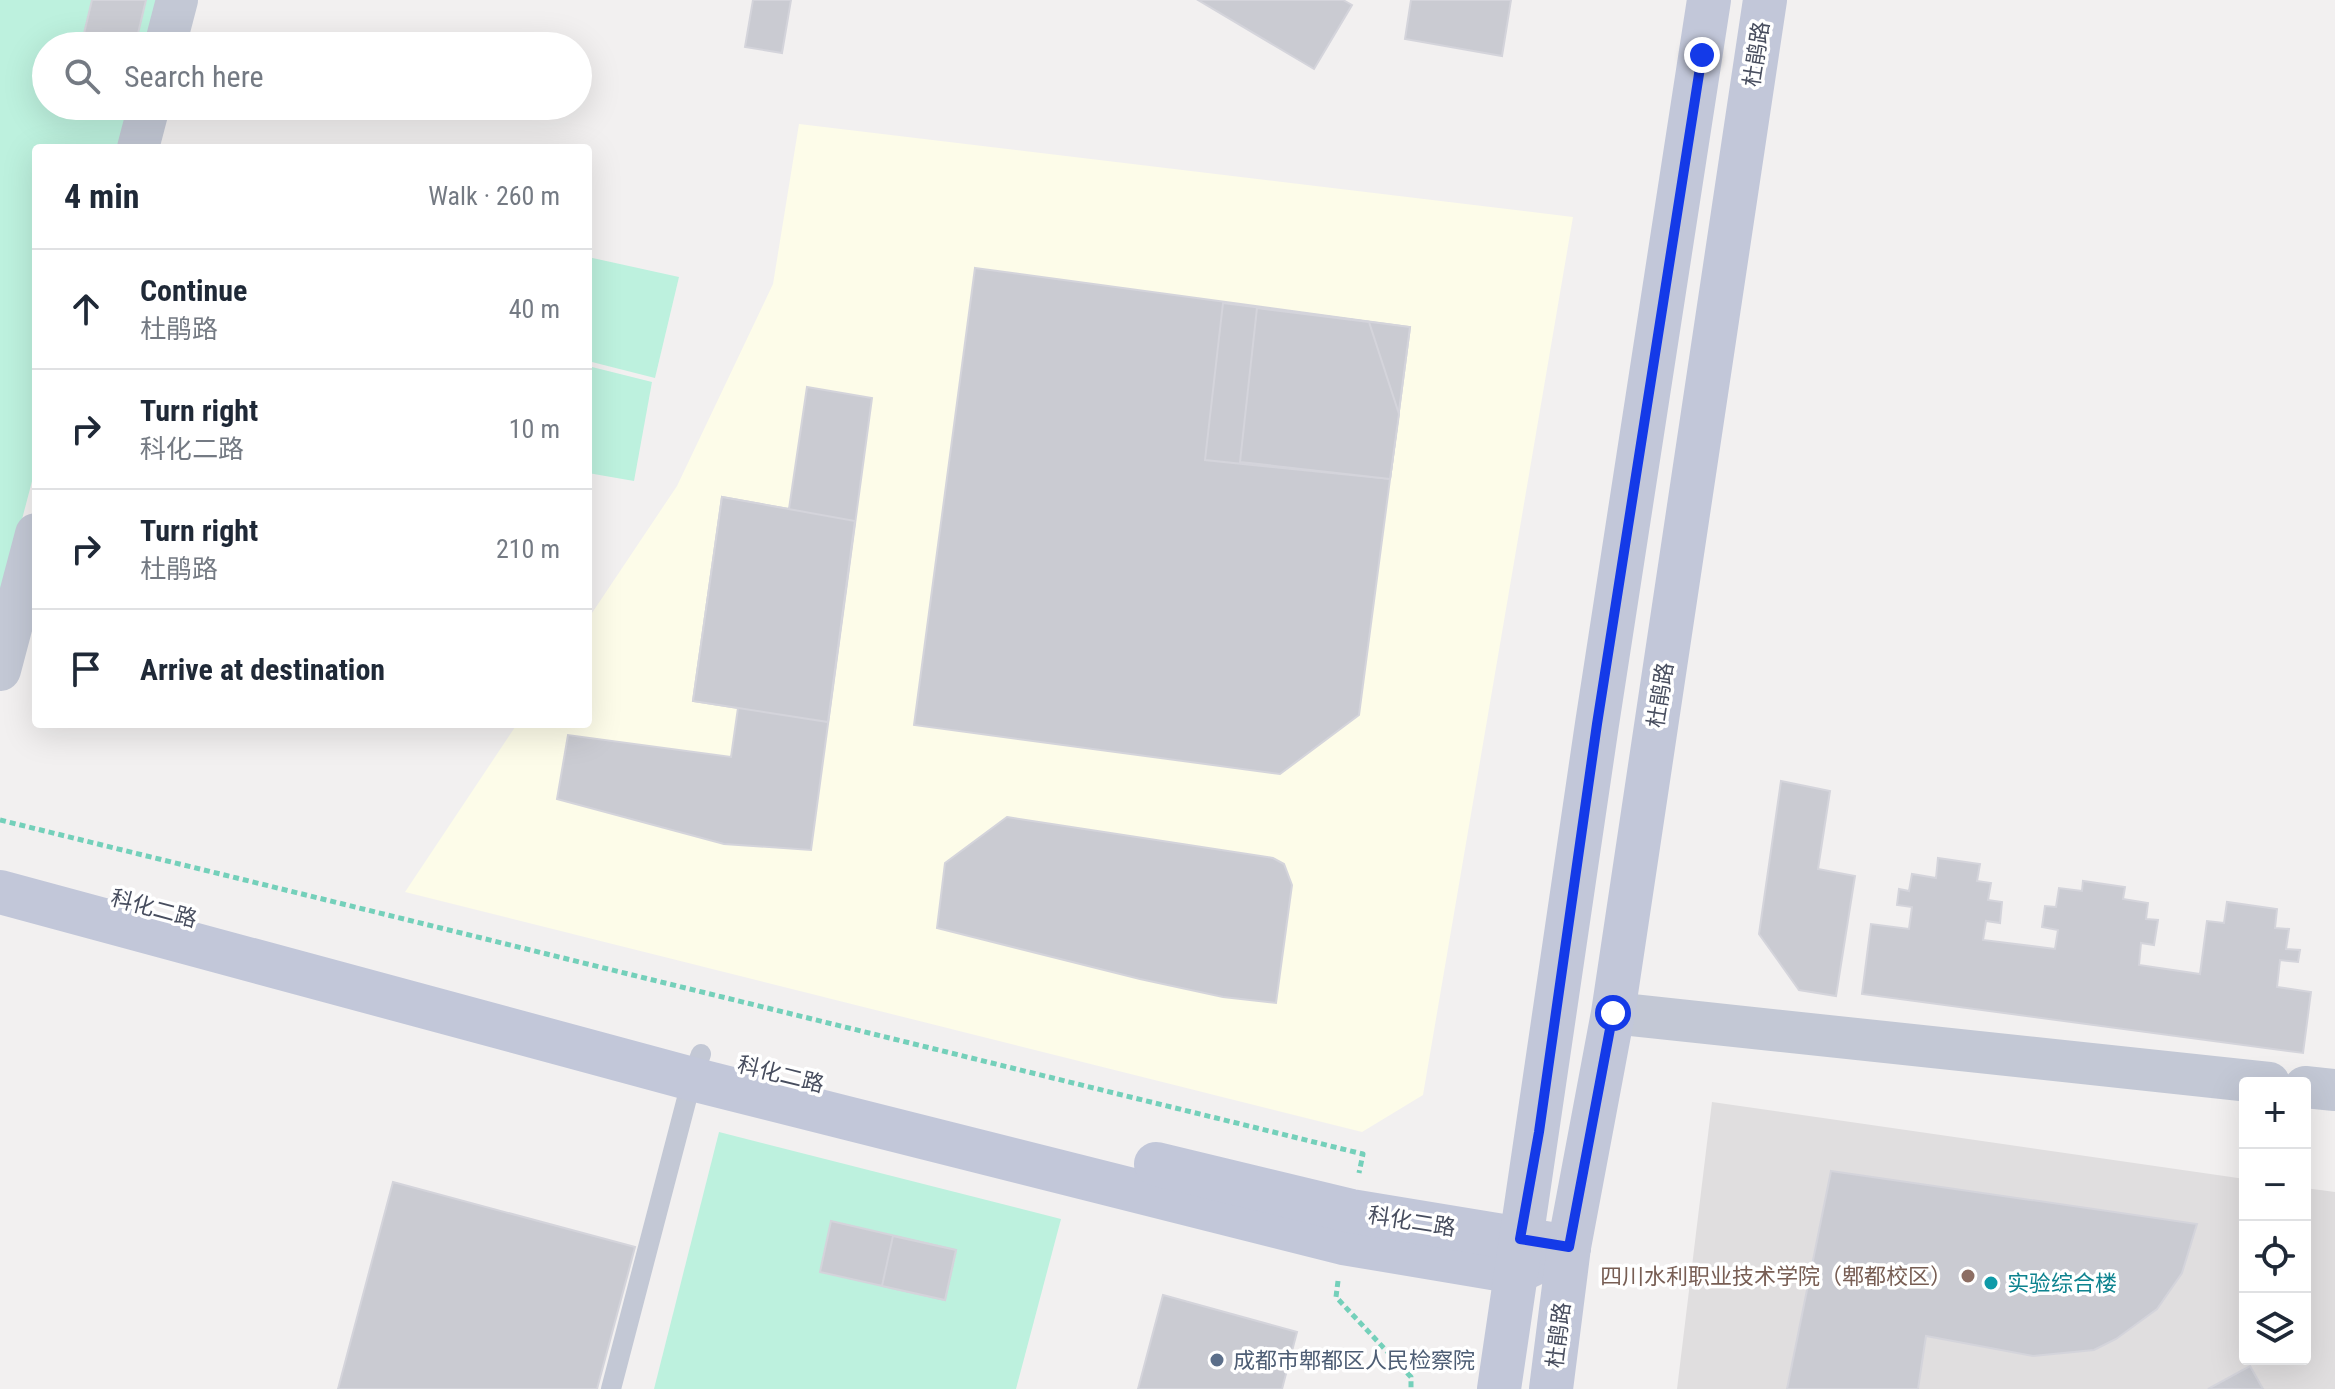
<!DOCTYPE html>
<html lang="en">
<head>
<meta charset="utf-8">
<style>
  :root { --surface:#fff; --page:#f6f6f7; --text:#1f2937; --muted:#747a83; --line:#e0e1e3 }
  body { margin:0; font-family:"Roboto Condensed","Noto Sans SC",sans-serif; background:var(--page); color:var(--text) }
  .controls { position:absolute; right:24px; bottom:24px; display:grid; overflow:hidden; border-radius:8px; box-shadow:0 8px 32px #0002 }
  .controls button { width:72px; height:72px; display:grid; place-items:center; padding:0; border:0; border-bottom:2px solid var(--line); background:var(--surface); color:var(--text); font:40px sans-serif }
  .stop { position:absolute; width:24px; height:24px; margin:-18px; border:6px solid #143ae8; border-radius:50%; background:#fff }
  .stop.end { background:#143ae8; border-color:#fff; box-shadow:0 2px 8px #0008 }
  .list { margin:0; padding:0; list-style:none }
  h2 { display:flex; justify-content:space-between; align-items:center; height:104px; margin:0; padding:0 32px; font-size:34px }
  h2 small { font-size:26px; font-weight:400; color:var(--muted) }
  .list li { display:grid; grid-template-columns:52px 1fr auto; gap:24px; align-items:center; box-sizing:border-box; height:120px; padding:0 32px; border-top:2px solid var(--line) }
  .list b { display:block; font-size:30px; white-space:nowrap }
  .list p { margin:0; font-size:26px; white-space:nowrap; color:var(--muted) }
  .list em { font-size:26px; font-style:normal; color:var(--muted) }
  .icon { flex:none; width:44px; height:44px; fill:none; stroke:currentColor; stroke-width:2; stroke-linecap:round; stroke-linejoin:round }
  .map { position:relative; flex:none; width:2335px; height:1389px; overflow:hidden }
  .search { position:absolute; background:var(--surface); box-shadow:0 8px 32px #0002; left:32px; top:32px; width:560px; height:88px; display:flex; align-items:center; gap:20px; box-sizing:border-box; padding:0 28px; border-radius:44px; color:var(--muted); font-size:30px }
  .panel { position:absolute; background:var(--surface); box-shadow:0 8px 32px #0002; left:32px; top:144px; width:560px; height:584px; border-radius:8px }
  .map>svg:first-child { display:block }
  .commercial { fill:#fdfce9 }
  .education { fill:#e0dedf }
  .green { fill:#bdf1de }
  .building { fill:#cacbd2; stroke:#d4d4db; stroke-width:2 }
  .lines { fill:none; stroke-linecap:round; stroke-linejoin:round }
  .path { stroke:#74d0ba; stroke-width:5; stroke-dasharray:6 4; stroke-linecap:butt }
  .lane { stroke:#c3c8d5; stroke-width:20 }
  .street { stroke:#c3c8d5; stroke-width:42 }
  .secondary { stroke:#c2c7d9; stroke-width:44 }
  .route { stroke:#143ae8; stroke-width:10 }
  .education-dot { fill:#8d6e63; stroke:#fff; stroke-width:3 }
  .culture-dot { fill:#0f9aa8; stroke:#fff; stroke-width:3 }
  .service-dot { fill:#5c6f8a; stroke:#fff; stroke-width:3 }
  .labels { text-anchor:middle; stroke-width:7; stroke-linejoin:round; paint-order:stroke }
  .street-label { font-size:22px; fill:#474d5e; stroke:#fff }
  .education-label { font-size:22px; fill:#785e54; stroke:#fff; text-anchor:end }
  .culture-label { font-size:22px; fill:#0d838f; stroke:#fff; text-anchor:start }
  .service-label { font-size:22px; fill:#4e5e75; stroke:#fff; text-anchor:start }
</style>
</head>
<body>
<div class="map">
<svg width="2335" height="1389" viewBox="0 0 2335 1389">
  <rect width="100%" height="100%" fill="#f2f0f0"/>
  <path class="commercial" d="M799 124 1573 217 1423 1095 1362 1132 405 892 517 724H588V619L677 486 773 284Z"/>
  <path class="education" d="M1712 1102 2245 1179V1359H2305V1188L2335 1192V1389H1677Z"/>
  <g class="green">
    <path d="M0 0H158L146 46H46V106H130L119 148H36V466L0 603Z"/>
    <path d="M588 257 679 277 655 378 588 361Z"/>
    <path d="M588 366 652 382 634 481 588 473Z"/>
    <path d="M719 1132 1061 1219 1016 1389H654Z"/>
  </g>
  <g class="building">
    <path d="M92 0H146L135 46H81Z"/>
    <path d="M753 0H791L782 53 745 47Z"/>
    <path d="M1198 0H1343L1352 5 1314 69Z"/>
    <path d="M1411 0H1511L1502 56 1405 39Z"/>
    <path d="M975 268 1410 327 1359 715 1280 774 914 725Z"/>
    <path d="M1223 303 1410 327 1390 479 1205 460Z"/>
    <path d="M1257 308 1369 322 1399 414 1390 479 1240 462Z"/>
    <path d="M807 387 872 398 811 850 724 844 557 799 568 735 731 757 738 708 693 701 722 497 789 509Z"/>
    <path d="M722 497 855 521 828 722 693 701Z"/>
    <path d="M1781 781 1830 791 1818 869 1855 876 1836 996 1799 990 1759 934Z"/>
    <path d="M1007 817 1273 858 1284 864 1292 885 1276 1003 1223 997 1140 979 937 928 945 863Z"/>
    <path d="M1938 858 1980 864 1977 881 1991 883 1988 900 2002 902 2000 923 1986 921 1983 940 2055 949 2058 930 2042 927 2045 906 2056 907 2059 888 2082 891 2083 881 2125 887 2123 899 2148 903 2146 919 2158 920 2154 945 2141 943 2139 965 2200 974 2207 921 2224 923 2227 902 2277 909 2275 928 2289 929 2286 949 2300 950 2298 962 2280 960 2277 987 2311 992 2303 1053 1862 994 1871 924 1909 929 1912 907 1897 905 1899 889 1909 891 1912 874 1936 878Z"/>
    <path d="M1831 1171 2197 1224 2182 1273 2157 1309 2116 1339 2094 1350 2033 1356 1926 1336 1918 1389H1787Z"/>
    <path d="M393 1182 635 1247 597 1389H338Z"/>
    <path d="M831 1221 956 1250 945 1300 820 1272Z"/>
    <path d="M893 1236 956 1250 945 1300 882 1286Z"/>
    <path d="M1163 1295 1297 1332 1282 1389H1138Z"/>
    <path d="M2250 1366 2263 1389H2208Z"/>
  </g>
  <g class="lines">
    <g class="path">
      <path d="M0 820 1363 1154 1359 1173"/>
      <path d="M1338 1281 1336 1297 1411 1377V1389"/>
    </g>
    <path class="lane" d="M611 1389 692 1079 701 1054"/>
    <g class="street">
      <path d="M165 46 177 0"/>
      <path d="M138 148 149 106"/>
      <path d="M0 670 36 534"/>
      <path d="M1613 1013 2269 1083"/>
      <path d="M2305 1087 2335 1090"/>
    </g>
    <g class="secondary">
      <path d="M0 892 692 1079 1343 1243 1516 1272 1569 1247"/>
      <path d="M1156 1164 1351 1211 1569 1247"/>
      <path d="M1499 1389 1597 724 1709 0"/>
      <path d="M1551 1389 1569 1247 1613 1013 1765 0"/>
    </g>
  </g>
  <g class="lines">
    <path class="route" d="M1613 1013 1569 1247 1520 1239 1539 1132 1597 724 1702 55"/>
  </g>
  <circle class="education-dot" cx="1968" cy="1276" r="8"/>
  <circle class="culture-dot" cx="1991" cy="1283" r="8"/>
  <circle class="service-dot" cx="1217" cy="1360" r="8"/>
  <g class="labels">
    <g class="street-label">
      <text transform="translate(1756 54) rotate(-81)" y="8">杜鹃路</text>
      <text transform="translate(1660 695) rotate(-81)" y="8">杜鹃路</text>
      <text transform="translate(154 908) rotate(15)" y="8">科化二路</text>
      <text transform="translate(781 1074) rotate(14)" y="8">科化二路</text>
      <text transform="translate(1412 1221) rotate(9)" y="8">科化二路</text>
      <text transform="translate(1558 1335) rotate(-83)" y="8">杜鹃路</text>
    </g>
    <g class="education-label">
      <text x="1952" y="1284">四川水利职业技术学院（郫都校区）</text>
    </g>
    <g class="culture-label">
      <text x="2007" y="1291">实验综合楼</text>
    </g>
    <g class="service-label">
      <text x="1233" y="1368">成都市郫都区人民检察院</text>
    </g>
  </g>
</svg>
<div class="controls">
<button>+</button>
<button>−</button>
<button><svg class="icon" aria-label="locate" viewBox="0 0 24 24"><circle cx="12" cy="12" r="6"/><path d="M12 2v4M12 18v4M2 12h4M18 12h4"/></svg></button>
<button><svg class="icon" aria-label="layers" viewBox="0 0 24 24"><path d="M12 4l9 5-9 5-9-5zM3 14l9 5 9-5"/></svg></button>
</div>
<div class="stop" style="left:1613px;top:1013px"></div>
<div class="stop end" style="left:1702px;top:55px"></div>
<div class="search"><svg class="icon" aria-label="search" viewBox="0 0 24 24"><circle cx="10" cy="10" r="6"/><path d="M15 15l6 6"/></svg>Search here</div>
<section class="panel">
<h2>4 min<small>Walk · 260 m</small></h2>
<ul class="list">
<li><svg class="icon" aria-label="ahead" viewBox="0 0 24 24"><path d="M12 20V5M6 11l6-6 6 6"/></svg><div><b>Continue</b><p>杜鹃路</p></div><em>40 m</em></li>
<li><svg class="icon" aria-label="right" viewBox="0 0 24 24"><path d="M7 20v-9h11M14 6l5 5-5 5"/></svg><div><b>Turn right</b><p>科化二路</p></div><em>10 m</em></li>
<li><svg class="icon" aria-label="right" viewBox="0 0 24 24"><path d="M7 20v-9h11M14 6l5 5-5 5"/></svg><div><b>Turn right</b><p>杜鹃路</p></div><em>210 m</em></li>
<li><svg class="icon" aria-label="arrive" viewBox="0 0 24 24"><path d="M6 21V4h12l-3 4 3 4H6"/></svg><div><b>Arrive at destination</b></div></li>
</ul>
</section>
</div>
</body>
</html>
